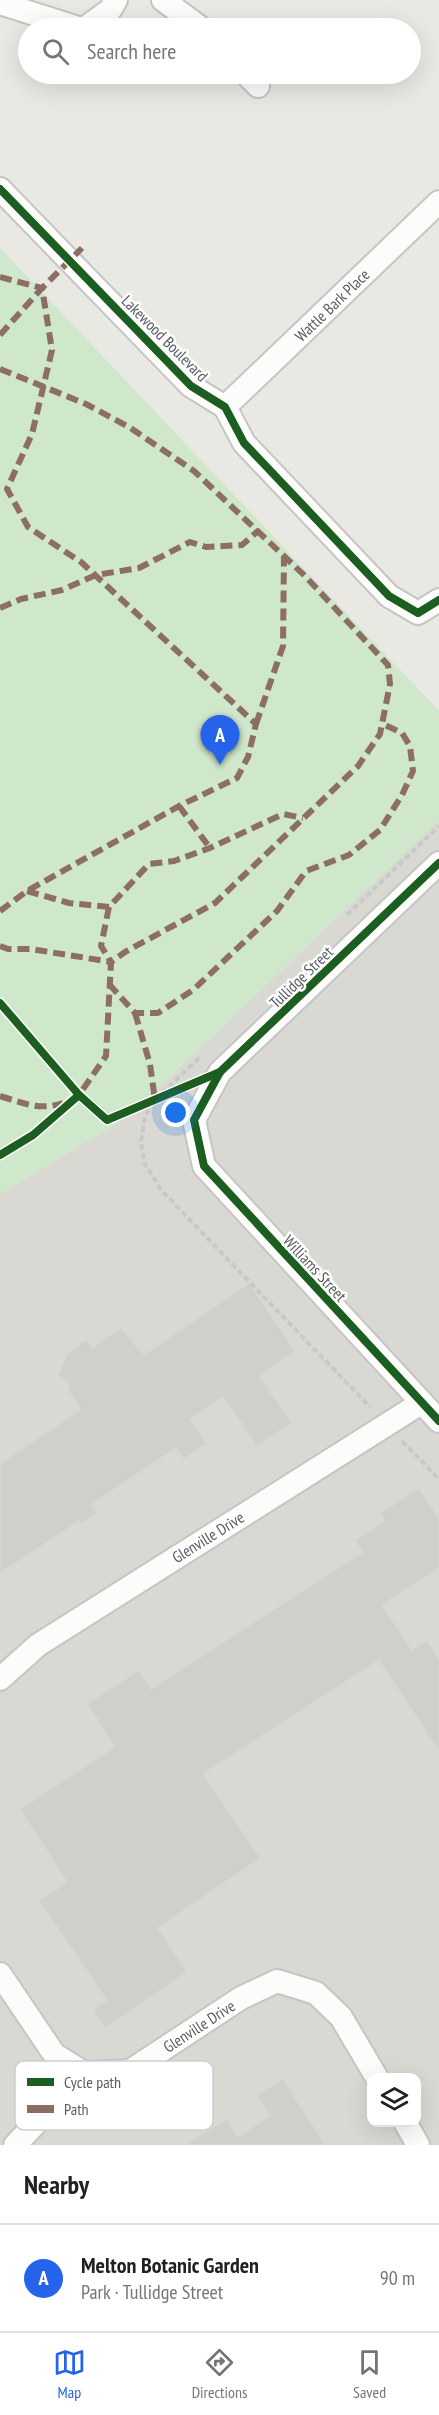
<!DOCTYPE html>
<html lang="en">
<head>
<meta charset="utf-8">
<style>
  :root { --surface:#fff; --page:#f6f6f6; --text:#202124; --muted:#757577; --line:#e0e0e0; --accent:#2563eb }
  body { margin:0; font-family:"PT Sans Narrow",sans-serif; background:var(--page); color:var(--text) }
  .controls { position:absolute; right:18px; bottom:18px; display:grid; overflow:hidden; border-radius:12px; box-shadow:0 6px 24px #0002 }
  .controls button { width:54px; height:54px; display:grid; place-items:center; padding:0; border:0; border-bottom:2px solid var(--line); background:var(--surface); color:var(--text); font:30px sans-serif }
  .you { position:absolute; left:176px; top:1113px; width:21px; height:21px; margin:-15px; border:4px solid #fff; border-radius:50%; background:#1a73e8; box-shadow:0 0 0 9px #1a73e833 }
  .badge { display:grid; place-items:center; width:39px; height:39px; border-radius:50%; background:var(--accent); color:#fff; font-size:20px; font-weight:700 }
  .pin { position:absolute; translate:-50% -50px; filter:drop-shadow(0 2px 3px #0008) }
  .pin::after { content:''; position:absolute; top:32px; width:21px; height:18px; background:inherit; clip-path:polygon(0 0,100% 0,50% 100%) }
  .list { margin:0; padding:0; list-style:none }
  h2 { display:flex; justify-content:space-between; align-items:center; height:78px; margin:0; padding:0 24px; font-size:26px }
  h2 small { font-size:20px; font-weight:400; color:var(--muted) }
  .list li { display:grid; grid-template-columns:39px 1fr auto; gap:18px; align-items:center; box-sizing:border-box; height:108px; padding:0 24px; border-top:2px solid var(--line) }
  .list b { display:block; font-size:22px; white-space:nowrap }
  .list p { margin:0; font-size:20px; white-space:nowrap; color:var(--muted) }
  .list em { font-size:20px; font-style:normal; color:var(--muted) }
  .icon { flex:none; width:33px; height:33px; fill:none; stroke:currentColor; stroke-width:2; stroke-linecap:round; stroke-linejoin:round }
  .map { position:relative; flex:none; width:439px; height:2145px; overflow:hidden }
  .search { position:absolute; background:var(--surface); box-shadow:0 6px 24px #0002; left:18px; right:18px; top:18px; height:66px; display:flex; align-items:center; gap:15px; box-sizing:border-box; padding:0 21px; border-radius:33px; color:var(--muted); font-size:22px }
  .sheet { height:186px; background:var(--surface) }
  nav { display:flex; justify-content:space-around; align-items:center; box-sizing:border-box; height:84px; border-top:2px solid var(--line); background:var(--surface); font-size:16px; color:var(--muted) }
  nav a { display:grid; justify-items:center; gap:3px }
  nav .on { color:var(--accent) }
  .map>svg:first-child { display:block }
  .industrial { fill:#dad8d3; fill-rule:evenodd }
  .green { fill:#cfe7cb }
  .building { fill:#d0cfcc; stroke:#d8d6d1; stroke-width:1.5 }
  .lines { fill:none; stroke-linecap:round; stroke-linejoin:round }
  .minor-casing { stroke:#c5c5c5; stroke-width:26 }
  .path { stroke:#c5cbc8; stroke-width:4; stroke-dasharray:6 3; stroke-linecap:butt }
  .minor { stroke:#fcfcfb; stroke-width:22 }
  .quiet { stroke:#8d6e63; stroke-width:6; stroke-dasharray:12 6; stroke-linecap:butt }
  .cycleway-casing { stroke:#fff; stroke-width:11 }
  .cycleway { stroke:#1b5e20; stroke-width:8 }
  .labels { text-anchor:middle; stroke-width:5; stroke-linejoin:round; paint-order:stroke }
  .street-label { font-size:16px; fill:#585c61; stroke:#fff }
  .key { fill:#fff; stroke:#cdced0; stroke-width:1.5 }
  .key-label { font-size:16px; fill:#585c61 }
</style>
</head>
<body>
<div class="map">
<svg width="439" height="2145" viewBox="0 0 439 2145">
  <rect width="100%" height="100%" fill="#e9e8e2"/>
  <path class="industrial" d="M439 820V2145H0V1194L129 1116ZM372 2078H416V2122H372Z"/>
  <path class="green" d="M0 248 439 711V820L129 1116 0 1194Z"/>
  <g class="building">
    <path d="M249 1283 295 1351 259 1376 292 1423 257 1446 223 1397 190 1419 207 1444 183 1459 176 1448 91 1504 97 1513 81 1524 79 1521 0 1573V1464L81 1409 70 1393 68 1383 58 1375 68 1353 86 1340 92 1348 121 1328 144 1355Z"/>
    <path d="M419 1488 439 1519V1568L382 1605 412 1650 427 1640 439 1659V1751L379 1660 203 1774 260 1858 158 1928 187 1972 105 2028 93 2010 107 2000 39 1901 67 1882 20 1809 115 1747 87 1704 139 1670 151 1689 363 1552 355 1540 385 1521 380 1513Z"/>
    <path d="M283 2079 325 2145H185L227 2119 238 2137 270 2116 257 2095Z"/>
  </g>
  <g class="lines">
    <defs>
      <g id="minor">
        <path d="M163 0 201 28"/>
        <path d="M0 3 78 28"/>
        <path d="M85 28 110 10 116 0"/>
        <path d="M246 74 258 86"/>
        <path d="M0 189 191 386 225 407 244 443 389 596 418 613 439 600"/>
        <path d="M225 407 439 202"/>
        <path d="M439 863 220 1072 194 1120 204 1166 439 1421"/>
        <path d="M0 1679 38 1645 421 1403"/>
        <path d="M0 1974 54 2054 84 2073 130 2071 241 1998 277 1981 316 1993 341 2017 377 2078"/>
        <path d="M405 2122 418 2145"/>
        <path d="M15 2145 84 2073"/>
      </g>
    </defs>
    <use href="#minor" class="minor-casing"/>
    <g class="path">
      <path d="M347 915 439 826"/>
      <path d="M199 1058 155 1100 145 1116 141 1141 144 1162 162 1191 370 1407"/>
      <path d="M402 1441 439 1479"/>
    </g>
    <use href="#minor" class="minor"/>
    <g class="quiet">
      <path d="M0 277 42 288 82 248"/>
      <path d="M0 335 42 288"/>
      <path d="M0 369 86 404 129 427 194 471 305 576 388 665 390 684 380 734 358 766 215 903 125 952 111 962 106 1056 79 1095"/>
      <path d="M0 608 21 599 62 590 96 575 139 568 190 542 206 547 242 545 259 530"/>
      <path d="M256 724 283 646 284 556"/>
      <path d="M179 806 210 848"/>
      <path d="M27 891 69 903 109 907 149 864 174 861 210 848 283 814 303 818"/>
      <path d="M109 907 101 946 111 962"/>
      <path d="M0 911 27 891 179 806 237 778 248 757 256 724 81 562 28 527 7 489 32 434 52 350 42 288"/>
      <path d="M0 946 8 949H31L111 962"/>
      <path d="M109 984 135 1013H158L193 990 277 911 306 871 349 855 380 830 402 795 413 771 410 746 402 733 383 724"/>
      <path d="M135 1013 150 1064 155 1100"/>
      <path d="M0 1096C24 1103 39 1111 63 1103"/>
    </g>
    <defs>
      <g id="cycleway">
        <path d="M0 189 191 386 225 407 244 443 389 596 418 613 439 600"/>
        <path d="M439 863 220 1072 194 1120 204 1166 439 1421"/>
        <path d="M0 1003 79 1095 107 1120 220 1072"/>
        <path d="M0 1155 33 1135 79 1095"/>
      </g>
    </defs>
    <use href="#cycleway" class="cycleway-casing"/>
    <use href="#cycleway" class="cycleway"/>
  </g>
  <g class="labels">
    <g class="street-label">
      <text transform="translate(332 305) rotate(-44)" y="6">Wattle Bark Place</text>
      <text transform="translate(165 338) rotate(45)" y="6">Lakewood Boulevard</text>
      <text transform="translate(301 977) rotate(-44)" y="6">Tullidge Street</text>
      <text transform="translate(315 1268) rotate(47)" y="6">Williams Street</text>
      <text transform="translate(208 1537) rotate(-32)" y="6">Glenville Drive</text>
      <text transform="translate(199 2026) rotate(-33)" y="6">Glenville Drive</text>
    </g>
  </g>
  <rect x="15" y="2061" width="198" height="69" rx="9" class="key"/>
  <rect x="27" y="2078" width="27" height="8" fill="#1b5e20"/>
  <rect x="27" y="2105" width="27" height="8" fill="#8d6e63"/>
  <g class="key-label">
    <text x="64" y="2088">Cycle path</text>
    <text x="64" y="2115">Path</text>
  </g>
</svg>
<div class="controls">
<button><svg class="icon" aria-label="layers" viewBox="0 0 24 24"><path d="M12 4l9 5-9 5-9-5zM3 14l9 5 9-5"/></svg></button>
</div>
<div class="you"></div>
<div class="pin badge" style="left:220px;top:765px">A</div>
<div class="search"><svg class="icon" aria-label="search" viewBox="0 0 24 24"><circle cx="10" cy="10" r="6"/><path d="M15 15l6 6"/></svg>Search here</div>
</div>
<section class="sheet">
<h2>Nearby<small></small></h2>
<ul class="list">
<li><span class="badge">A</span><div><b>Melton Botanic Garden</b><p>Park · Tullidge Street</p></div><em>90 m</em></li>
</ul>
</section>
<nav>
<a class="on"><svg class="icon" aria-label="map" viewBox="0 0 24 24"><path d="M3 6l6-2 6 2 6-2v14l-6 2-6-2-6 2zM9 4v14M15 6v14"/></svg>Map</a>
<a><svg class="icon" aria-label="directions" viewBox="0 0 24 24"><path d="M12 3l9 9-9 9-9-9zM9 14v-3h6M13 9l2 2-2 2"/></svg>Directions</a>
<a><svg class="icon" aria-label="saved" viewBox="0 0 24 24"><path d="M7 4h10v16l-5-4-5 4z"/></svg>Saved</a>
</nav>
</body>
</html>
